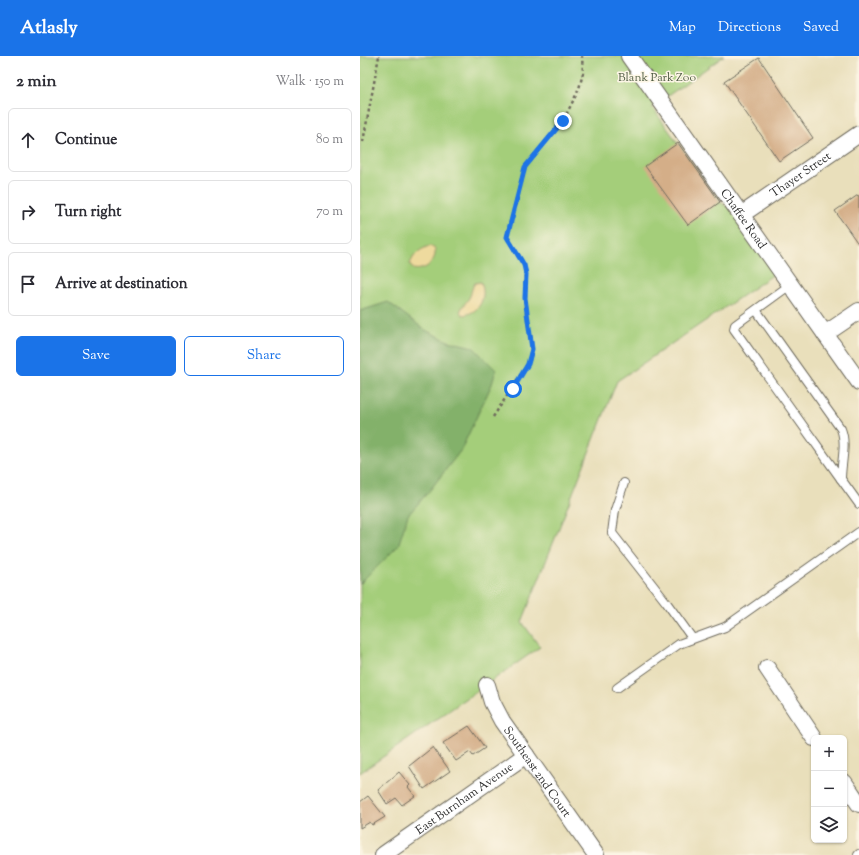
<!DOCTYPE html>
<html lang="en">
<head>
<meta charset="utf-8">
<style>
  :root { --surface:#fff; --page:#f7f7f7; --text:#2b2b33; --muted:#7c7c81; --line:#e1e1e2; --accent:#1a73e8 }
  body { margin:0; font-family:"Sorts Mill Goudy",serif; background:var(--page); color:var(--text) }
  .controls { position:absolute; right:12px; bottom:12px; display:grid; overflow:hidden; border-radius:6px; box-shadow:0 1px 3px #0004 }
  .controls button { width:36px; height:36px; display:grid; place-items:center; padding:0; border:0; border-bottom:1px solid var(--line); background:var(--surface); color:var(--text); font:20px sans-serif }
  .stop { position:absolute; width:12px; height:12px; margin:-9px; border:3px solid #1a73e8; border-radius:50%; background:#fff }
  .stop.end { background:#1a73e8; border-color:#fff; box-shadow:0 1px 4px #0008 }
  .list { margin:0; padding:0; list-style:none }
  h2 { display:flex; justify-content:space-between; align-items:center; height:52px; margin:0; padding:0 16px; font-size:17px }
  h2 small { font-size:13px; font-weight:400; color:var(--muted) }
  .list li { display:grid; grid-template-columns:26px 1fr auto; gap:12px; align-items:center; box-sizing:border-box; height:64px; margin:0 8px 8px; padding:0 8px; border:1px solid var(--line); border-radius:6px }
  .list b { display:block; font-size:15px; white-space:nowrap }
  .list em { font-size:13px; font-style:normal; color:var(--muted) }
  .actions { display:flex; gap:8px; padding:12px 16px }
  .actions a { flex:1; padding:9px 0; border:1px solid var(--accent); border-radius:6px; text-align:center; font-size:14px; color:var(--accent) }
  .actions .main { background:var(--accent); color:#fff }
  .icon { flex:none; width:22px; height:22px; fill:none; stroke:currentColor; stroke-width:2; stroke-linecap:round; stroke-linejoin:round }
  .map { position:relative; flex:none; width:499px; height:799px; overflow:hidden }
  header { display:flex; align-items:center; gap:24px; box-sizing:border-box; height:56px; padding:0 20px; background:var(--accent); color:#fff }
  header strong { font-size:19px }
  nav { display:flex; gap:22px; margin-inline-start:auto; font-size:14px }
  main { display:flex }
  aside { flex:1; background:var(--surface) }
  .map>svg:first-child { display:block }
  .green { fill:#a4ce7a; stroke:#687c52 }
  .forest { fill:#83b16a; stroke:#576e4a }
  .sand { fill:#eeda9e; stroke:#8c8264 }
  .building { fill:#d4ae88 }
  .lines { fill:none; stroke-linecap:round; stroke-linejoin:round }
  .lane-casing { stroke:#6e6a5d; stroke-width:10 }
  .street-casing { stroke:#6e6a5d; stroke-width:18 }
  .path { stroke:#6e6a5d; stroke-width:2.5; stroke-dasharray:3 3; stroke-linecap:butt }
  .lane { stroke:#fff; stroke-width:8 }
  .street { stroke:#fff; stroke-width:16 }
  .route { stroke:#1a73e8; stroke-width:5 }
  .labels { text-anchor:middle; stroke-width:3; stroke-linejoin:round; paint-order:stroke }
  .park-label { font-size:12px; fill:#4f5c43; stroke:#fcf5e5 }
  .street-label { font-size:12px; fill:#2b2b2b; stroke:#fcf5e5 }
</style>
</head>
<body>
<header>
<strong>Atlasly</strong>
<nav><a>Map</a><a>Directions</a><a>Saved</a></nav>
</header>
<main>
<aside>
<h2>2 min<small>Walk · 150 m</small></h2>
<ul class="list">
<li><svg class="icon" aria-label="ahead" viewBox="0 0 24 24"><path d="M12 20V5M6 11l6-6 6 6"/></svg><div><b>Continue</b></div><em>80 m</em></li>
<li><svg class="icon" aria-label="right" viewBox="0 0 24 24"><path d="M7 20v-9h11M14 6l5 5-5 5"/></svg><div><b>Turn right</b></div><em>70 m</em></li>
<li><svg class="icon" aria-label="arrive" viewBox="0 0 24 24"><path d="M6 21V4h12l-3 4 3 4H6"/></svg><div><b>Arrive at destination</b></div></li>
</ul>
<div class="actions"><a class="main">Save</a><a>Share</a></div>
</aside>
<div class="map">
<svg width="499" height="799" viewBox="0 0 499 799">
  <rect width="100%" height="100%" fill="#fcf5e5"/>
  <filter id="ink" filterUnits="userSpaceOnUse"><feTurbulence type="fractalNoise" baseFrequency=".025" numOctaves="2"/><feDisplacementMap in="SourceGraphic" scale="8" xChannelSelector="R" yChannelSelector="G"/><feConvolveMatrix kernelMatrix="1 2 1 2 8 2 1 2 1" color-interpolation-filters="sRGB"/></filter>
  <filter id="wash" filterUnits="userSpaceOnUse"><feTurbulence type="fractalNoise" baseFrequency=".012" numOctaves="4" result="noise"/><feDisplacementMap in="SourceGraphic" scale="16" xChannelSelector="R" yChannelSelector="G"/><feGaussianBlur stdDeviation="0.9" result="paint"/><feColorMatrix in="noise" values="0 0 0 0 0 0 0 0 0 0 0 0 0 0 0 0 0 1.4 0 .05"/><feComposite in="paint" operator="in"/></filter>
  <g filter="url(#wash)">
    <rect width="100%" height="100%" fill="#e9dfbb"/>
    <path class="green" d="M0 0H364L292 51 360 146 381 159 420 214 257 325 162 566 180 591 0 717Z"/>
    <path class="forest" d="M28 246 65 274 88 285 113 291 136 314 132 328 101 394 70 434 48 459 38 490 0 528V255Z"/>
    <g class="sand">
      <path d="M70 190 75 193C77 205 65 216 53 213L50 208C54 198 60 193 70 190Z"/>
      <path d="M121 226C127 241 120 257 103 259L100 256C102 250 106 247 109 242 112 237 111 232 115 227Z"/>
    </g>
    <g id="blocks">
      <g class="building">
        <path d="M399 2 453 82 419 105 364 25Z"/>
        <path d="M318 87 360 146 328 169 285 110Z"/>
        <path d="M498 139 499 141V189L475 155Z"/>
        <path d="M109 670 125 692 113 700 110 696 96 705 83 687Z"/>
        <path d="M73 691 90 715 64 733 49 710Z"/>
        <path d="M39 716 50 729 48 731 55 740 42 749 36 742 27 748 18 734Z"/>
        <path d="M8 740 25 761 12 769 10 766 0 772V746Z"/>
      </g>
    </g>
  </g>
  <g filter="url(#ink)">
    <use href="#blocks" fill-opacity="0" stroke="#6e6a5d" stroke-width="1"/>
    <g class="lines">
      <defs>
        <g id="lane">
          <path d="M396 254 481 373C487 388 481 407 481 423L374 273 375 269 430 229"/>
          <path d="M481 423 499 448"/>
          <path d="M264 427 255 454 252 477 306 546 332 582"/>
          <path d="M257 632 319 588 365 571 499 476"/>
          <path d="M498 799 499 798"/>
        </g>
        <g id="street">
          <path id="s1" d="M269 0 499 326"/>
          <path id="s2" d="M381 159 499 78"/>
          <path d="M465 278 499 255"/>
          <path d="M407 612 454 682"/>
          <path id="s3" d="M127 629 132 646 142 665 236 799"/>
          <path d="M484 726 499 748"/>
          <path id="s4" d="M23 799 166 699"/>
        </g>
      </defs>
      <use href="#lane" class="lane-casing"/>
      <use href="#street" class="street-casing"/>
      <g class="path">
        <path d="M3 86 19 0"/>
        <path d="M133 361 168 308 172 293 165 243 166 218 164 209 147 181 165 111 203 65 219 33 223 17 222 0"/>
      </g>
      <use href="#lane" class="lane"/>
      <use href="#street" class="street"/>
    </g>
  </g>
  <g class="lines" filter="url(#ink)">
    <path class="route" d="M153 333 168 308 172 293 165 242 166 218 164 209 147 181 165 111 203 65"/>
  </g>
  <g class="labels">
    <g class="park-label">
      <text x="297" y="25">Blank Park Zoo</text>
    </g>
    <g class="street-label">
      <text dy="4" stroke="none"><textPath href="#s2" startOffset="72">Thayer Street</textPath></text>
      <text dy="4" stroke="none"><textPath href="#s1" startOffset="199">Chaffee Road</textPath></text>
      <text dy="4" stroke="none"><textPath href="#s3" startOffset="101">Southeast 2nd Court</textPath></text>
      <text dy="4" stroke="none"><textPath href="#s4" startOffset="99">East Burnham Avenue</textPath></text>
    </g>
  </g>
</svg>
<div class="controls">
<button>+</button>
<button>−</button>
<button><svg class="icon" aria-label="layers" viewBox="0 0 24 24"><path d="M12 4l9 5-9 5-9-5zM3 14l9 5 9-5"/></svg></button>
</div>
<div class="stop" style="left:153px;top:333px"></div>
<div class="stop end" style="left:203px;top:65px"></div>
</div>
</main>
</body>
</html>
